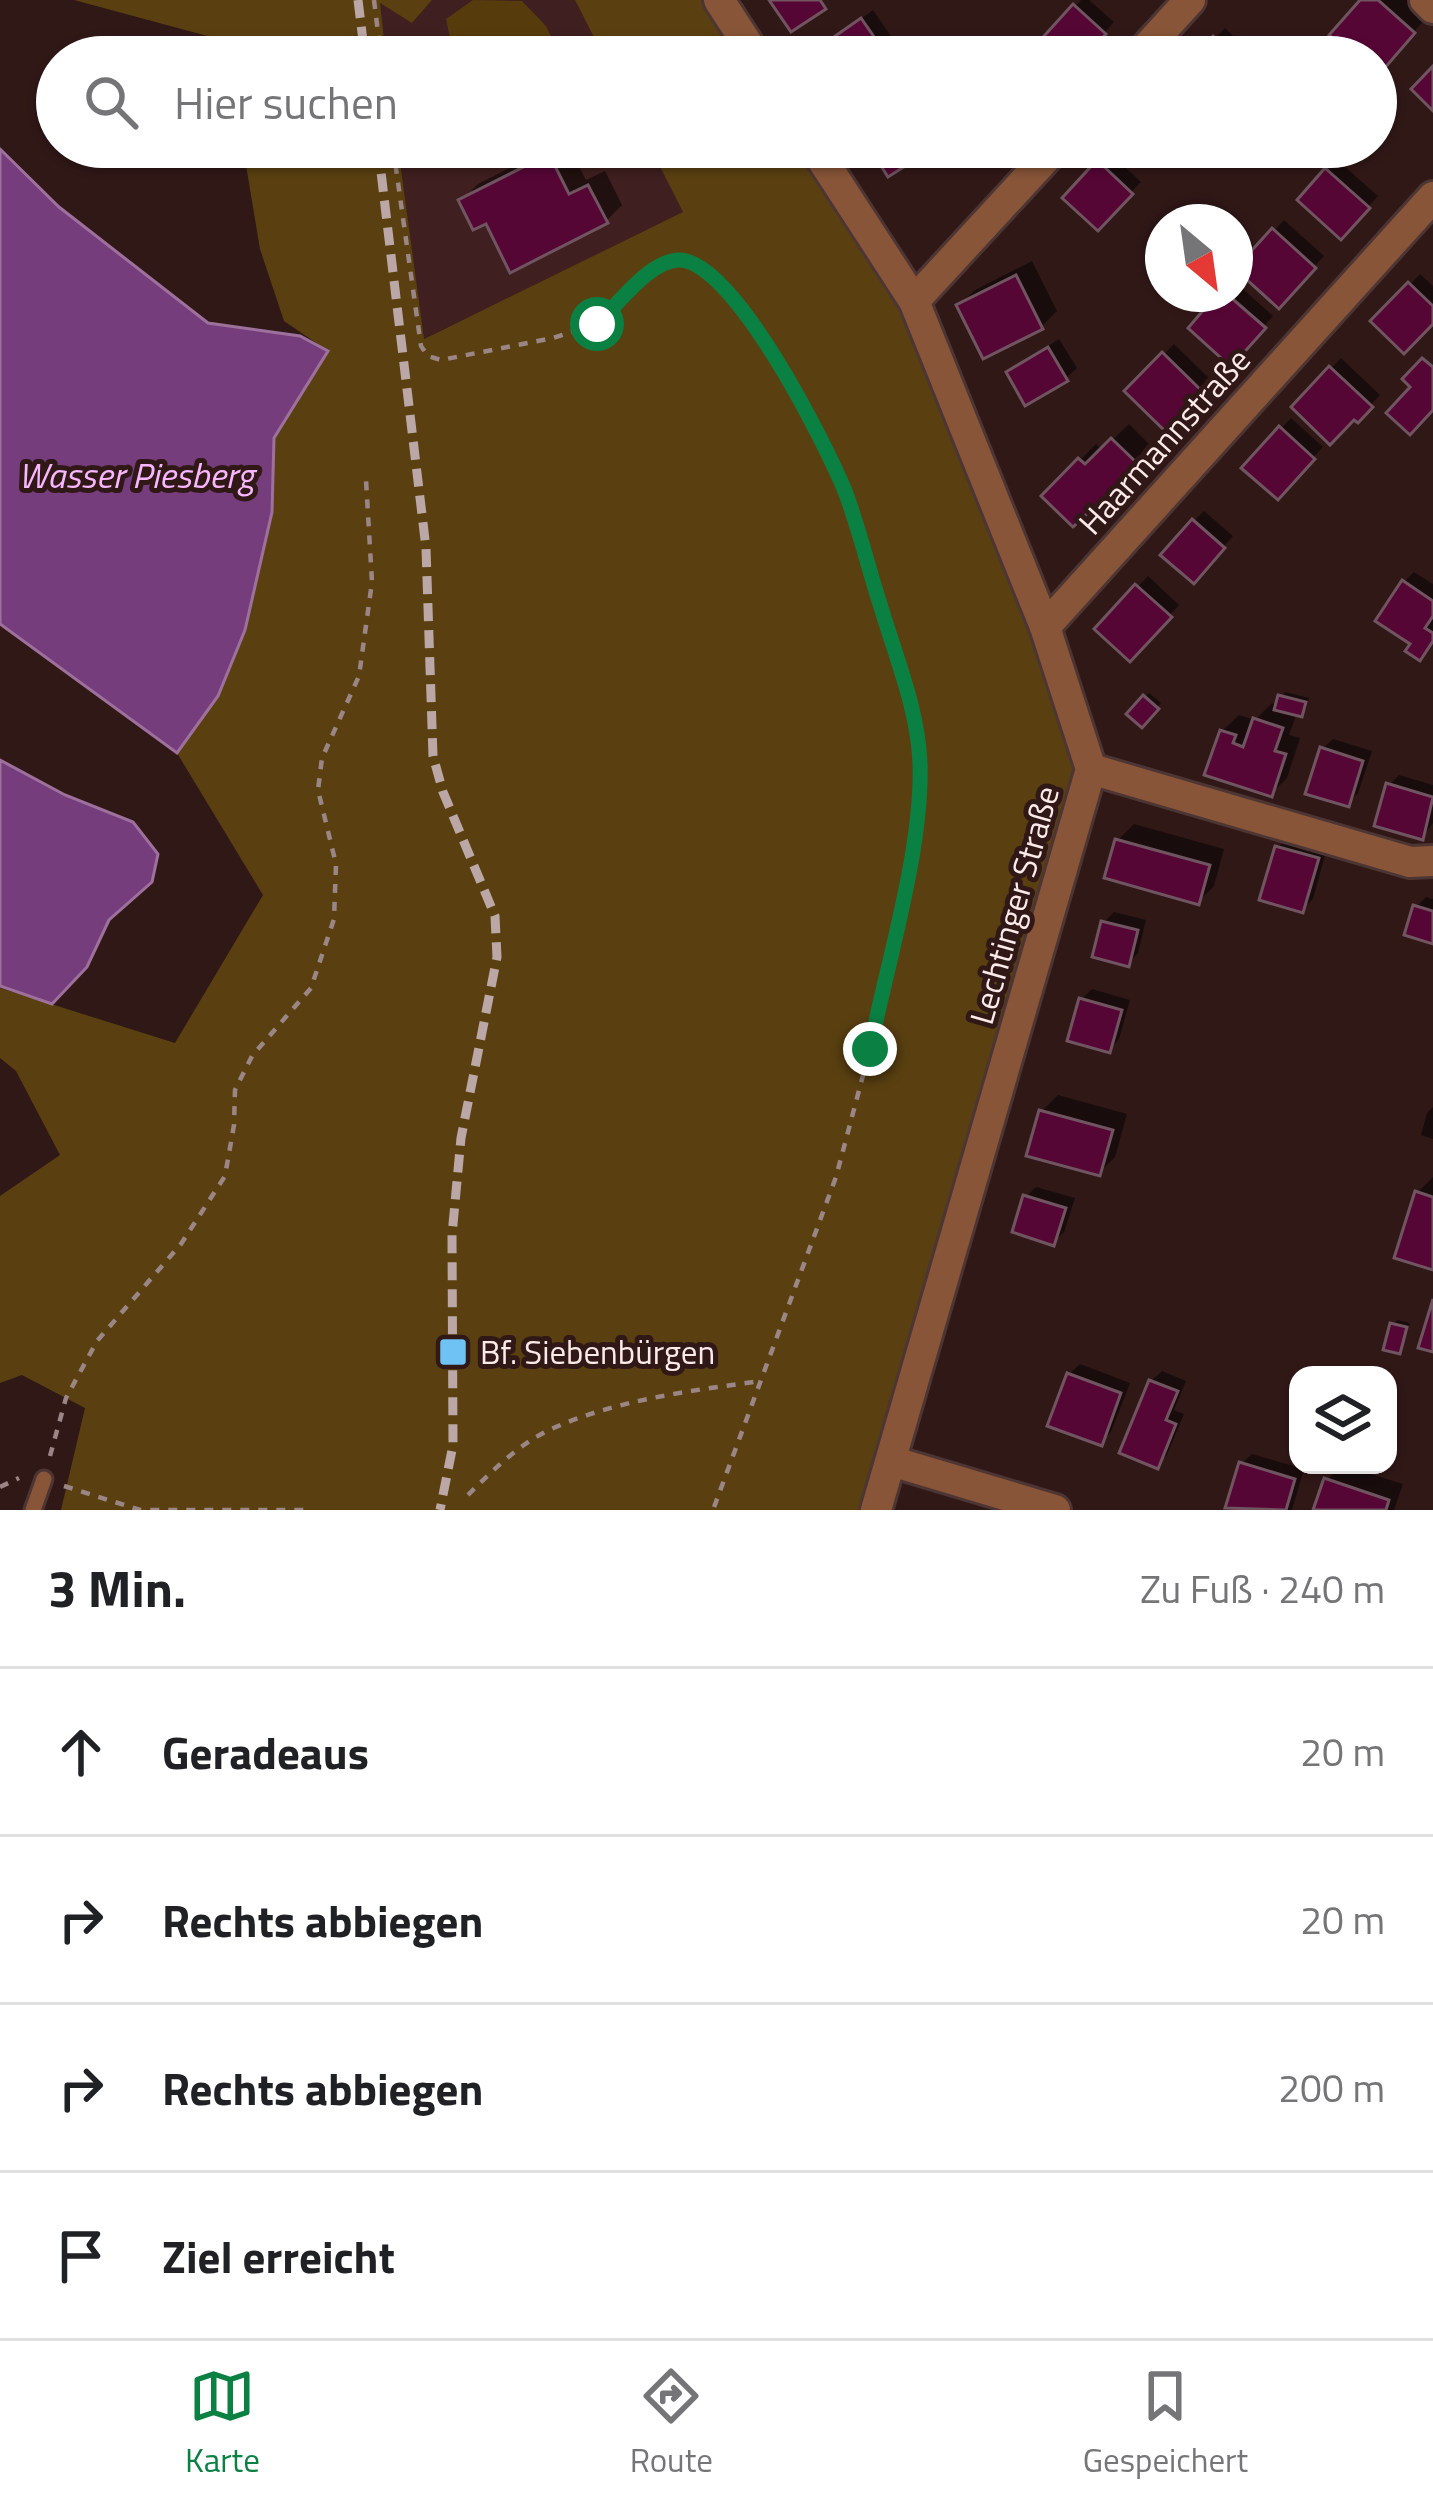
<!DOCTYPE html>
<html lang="de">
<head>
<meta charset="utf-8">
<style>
  :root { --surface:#fff; --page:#f2f2f2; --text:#202124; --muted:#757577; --line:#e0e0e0; --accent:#0b8043 }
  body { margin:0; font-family:"Titillium Web",sans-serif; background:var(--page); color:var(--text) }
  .controls { position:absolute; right:36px; bottom:36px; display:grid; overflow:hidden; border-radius:24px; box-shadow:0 3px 9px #0004 }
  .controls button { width:108px; height:108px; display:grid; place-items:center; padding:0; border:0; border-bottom:3px solid var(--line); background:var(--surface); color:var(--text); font:60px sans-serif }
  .compass { position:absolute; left:1145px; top:204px; width:108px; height:108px; border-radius:50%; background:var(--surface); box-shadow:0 3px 9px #0004; rotate:151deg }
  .stop { position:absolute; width:36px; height:36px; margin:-27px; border:9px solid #0b8043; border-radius:50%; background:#fff }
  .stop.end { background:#0b8043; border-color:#fff; box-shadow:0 3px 12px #0008 }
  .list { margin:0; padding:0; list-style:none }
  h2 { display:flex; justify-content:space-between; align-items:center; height:156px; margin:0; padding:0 48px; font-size:51px }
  h2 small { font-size:39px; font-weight:400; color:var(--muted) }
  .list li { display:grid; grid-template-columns:78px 1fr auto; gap:36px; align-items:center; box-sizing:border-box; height:168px; padding:0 48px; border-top:3px solid var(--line) }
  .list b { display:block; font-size:45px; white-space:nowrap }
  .list em { font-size:39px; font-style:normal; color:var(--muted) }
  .icon { flex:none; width:66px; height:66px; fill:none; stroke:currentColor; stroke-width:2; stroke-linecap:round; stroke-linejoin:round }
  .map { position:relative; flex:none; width:1433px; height:1510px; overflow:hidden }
  .search { position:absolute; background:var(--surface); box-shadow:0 3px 9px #0004; left:36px; right:36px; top:36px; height:132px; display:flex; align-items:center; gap:30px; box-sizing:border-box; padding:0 42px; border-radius:66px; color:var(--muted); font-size:45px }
  .sheet { height:828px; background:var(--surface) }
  nav { display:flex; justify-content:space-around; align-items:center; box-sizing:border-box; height:168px; border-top:3px solid var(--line); background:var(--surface); font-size:33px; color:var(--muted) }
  nav a { display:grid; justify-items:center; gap:6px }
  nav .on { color:var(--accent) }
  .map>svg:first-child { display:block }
  .built { fill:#3f1f1f }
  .green { fill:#563c0d }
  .forest { fill:#5a4011 }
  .water { fill:#763d7d; stroke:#9e719d; stroke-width:3 }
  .shadow { fill:#0007 }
  .building { fill:#560635; stroke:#705460; stroke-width:3 }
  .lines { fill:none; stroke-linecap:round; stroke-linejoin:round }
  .lane-casing { stroke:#4d3534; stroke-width:21 }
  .street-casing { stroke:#4d3534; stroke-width:36 }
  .path { stroke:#9b8685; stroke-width:4.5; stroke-dasharray:9 9; stroke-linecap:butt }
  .lane { stroke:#885538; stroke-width:15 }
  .street { stroke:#885538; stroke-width:30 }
  .rail { stroke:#bba7a6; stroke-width:9; stroke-dasharray:18 9; stroke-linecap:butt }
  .route { stroke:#0b8043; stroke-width:15 }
  .poi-dot { fill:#6fc2f4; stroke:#301817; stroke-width:4.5 }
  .labels { text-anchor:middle; stroke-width:10; stroke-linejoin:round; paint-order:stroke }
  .street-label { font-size:33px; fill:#fceae9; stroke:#301817 }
  .poi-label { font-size:33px; fill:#fceae9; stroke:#301817; text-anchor:start }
  .water-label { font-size:36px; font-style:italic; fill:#f7b6fe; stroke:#301817 }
</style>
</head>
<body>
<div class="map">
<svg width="1433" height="1510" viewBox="0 0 1433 1510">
  <rect width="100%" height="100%" fill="#301817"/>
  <g class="built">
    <path d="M432 0H575L604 57H386L379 2 412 23Z"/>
    <path d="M398 147H650L684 212 423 339Z"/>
  </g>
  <path class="green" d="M473 0 522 1 546 26 561 57H489L485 51 471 57 452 47 446 19Z"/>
  <g class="forest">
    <path d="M74 0H432L412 23 380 3 386 57H229L226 41Z"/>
    <path d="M575 0H719L756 57H604Z"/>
    <path d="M243 147H398L424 339 683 212 650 147H814L914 301 1091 769 876 1510H61L85 1408 22 1375 0 1383V1196L60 1155 16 1071 0 1058V988L175 1043 263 895 177 753 218 696 245 630 272 512 274 438 328 351 284 321 260 249Z"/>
  </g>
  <g class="water">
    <path d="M0 149 59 207 208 323 300 336 328 351 274 438 272 512 245 630 218 696 177 753 0 624Z"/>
    <path d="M0 760 65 795 133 822 158 854 152 882 109 920 87 967 52 1004 0 986Z"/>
  </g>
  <g class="shadow">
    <path d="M1081 0H1089L1114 22 1082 57H1029Z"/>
    <path d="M1364 0H1411L1429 15 1377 73 1376 57H1359Z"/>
    <path d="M873 10 899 48 889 57H809Z"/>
    <path d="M1225 28 1248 50 1242 57H1197Z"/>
    <path d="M551 147H569L586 180 605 171 622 205 606 221 487 220 462 200 478 184Z"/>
    <path d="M1109 152 1141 182 1098 227 1066 198Z"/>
    <path d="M1337 160 1378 196 1341 236 1301 200Z"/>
    <path d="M1284 220 1324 256 1279 305 1239 269Z"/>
    <path d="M1032 261 1057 311 1041 327 959 306 975 290Z"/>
    <path d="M1420 274 1433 286V320L1375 321Z"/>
    <path d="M1235 282 1273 316 1241 352 1221 294H1235Z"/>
    <path d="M1059 339 1077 368 1066 378 1009 372Z"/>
    <path d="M1174 344 1215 384 1169 431 1128 391Z"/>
    <path d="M1341 358 1380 395 1357 419 1295 407Z"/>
    <path d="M1291 418 1323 447 1277 496 1245 467Z"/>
    <path d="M1129 424 1153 448 1137 463 1045 496 1096 444 1102 450Z"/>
    <path d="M1204 511 1233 536 1203 570 1194 521Z"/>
    <path d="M1414 572 1433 584V642L1419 657 1404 582Z"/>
    <path d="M1148 576 1179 605 1130 658 1098 629Z"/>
    <path d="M1285 692 1309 698 1306 710 1297 713 1289 735 1300 738 1287 778 1271 794 1222 731 1239 715 1255 720 1272 703 1279 706Z"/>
    <path d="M1149 693 1161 703 1142 724 1130 713Z"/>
    <path d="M1333 739 1372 751 1358 793 1348 803 1322 749Z"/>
    <path d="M1399 775 1433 785V823L1422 837 1389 785Z"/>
    <path d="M1134 824 1224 849 1214 886 1198 902 1118 840Z"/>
    <path d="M1288 837 1327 848 1313 899 1302 909 1278 847Z"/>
    <path d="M1426 897 1433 899V940L1416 907Z"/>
    <path d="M1114 912 1146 920 1138 953 1128 963 1104 922Z"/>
    <path d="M1092 989 1130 1000 1119 1039 1109 1050 1082 999Z"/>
    <path d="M1058 1095 1127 1114 1115 1157 1099 1173 1042 1111Z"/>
    <path d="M1433 1107V1139L1421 1135 1427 1113Z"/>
    <path d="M1433 1177V1267L1417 1193Z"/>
    <path d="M1036 1187 1075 1198 1064 1232 1054 1242 1026 1197Z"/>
    <path d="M1398 1320 1410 1323 1399 1351 1393 1324Z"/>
    <path d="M1080 1364 1130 1383 1111 1432 1101 1442 1069 1374Z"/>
    <path d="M1162 1371 1186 1381 1174 1410 1184 1414 1167 1455 1157 1465 1151 1381Z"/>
    <path d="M1252 1454 1304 1469 1292 1510H1244L1229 1506 1241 1464Z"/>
    <path d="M1342 1465 1403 1484 1394 1510H1317L1327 1480Z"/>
  </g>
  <g class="building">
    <path d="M769 0H820L826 9 791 32Z"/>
    <path d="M1360 0H1378L1415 33 1377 77 1376 57H1354L1329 35Z"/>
    <path d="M1073 4 1106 34 1085 57H1025Z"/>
    <path d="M861 18 888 57H805Z"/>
    <path d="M1213 36 1235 57H1193Z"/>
    <path d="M1433 66V111L1411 89Z"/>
    <path d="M869 147H919L924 154 888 177Z"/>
    <path d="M549 154 569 194 588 185 608 223 510 273 486 224 473 230 458 200Z"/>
    <path d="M1097 160 1133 194 1098 231 1062 198Z"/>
    <path d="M1325 168 1370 208 1341 240 1297 200Z"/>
    <path d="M1272 228 1316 268 1279 309 1235 269Z"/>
    <path d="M1016 275 1043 329 983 359 956 305Z"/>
    <path d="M1408 282 1433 306V324L1404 354 1370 321Z"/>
    <path d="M1217 294H1227L1266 328 1231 367 1188 328Z"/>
    <path d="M1048 347 1068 381 1025 406 1006 372Z"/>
    <path d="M1162 352 1207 396 1169 435 1124 391Z"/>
    <path d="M1422 358 1433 367V410L1410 435 1386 413 1410 387 1402 379Z"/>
    <path d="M1329 366 1373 407 1358 423 1354 420 1330 445 1291 407Z"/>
    <path d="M1279 426 1315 459 1278 500 1241 468Z"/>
    <path d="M1111 438 1139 465 1073 527 1041 496 1078 458 1085 464Z"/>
    <path d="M1192 519 1225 548 1194 584 1160 555Z"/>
    <path d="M1402 580 1433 601V616L1425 628 1433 633V641L1420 661 1405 651 1410 644 1375 621Z"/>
    <path d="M1135 584 1172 617 1130 662 1094 629Z"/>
    <path d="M1143 695 1159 709 1142 728 1126 714Z"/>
    <path d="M1278 695 1306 702 1302 717 1274 710Z"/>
    <path d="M1253 718 1283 728 1275 751 1286 754 1272 797 1204 775 1220 730 1236 735 1233 743 1243 747Z"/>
    <path d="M1320 747 1363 761 1349 807 1305 794Z"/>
    <path d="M1386 783 1433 797 1423 840 1374 826Z"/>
    <path d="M1115 839 1210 865 1199 905 1104 878Z"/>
    <path d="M1275 846 1319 858 1303 913 1259 900Z"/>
    <path d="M1413 905 1433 911V944L1404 935Z"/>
    <path d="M1101 921 1138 930 1129 967 1092 957Z"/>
    <path d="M1079 998 1122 1010 1110 1053 1067 1041Z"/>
    <path d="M1039 1110 1113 1130 1100 1176 1026 1156Z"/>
    <path d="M1415 1191 1433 1197V1270L1394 1258Z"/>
    <path d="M1023 1195 1066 1208 1054 1246 1012 1232Z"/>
    <path d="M1433 1299V1352L1418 1348Z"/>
    <path d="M1390 1323 1407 1327 1400 1354 1383 1350Z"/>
    <path d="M1067 1373 1121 1393 1102 1446 1047 1426Z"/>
    <path d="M1149 1380 1178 1391 1166 1420 1176 1424 1158 1469 1119 1453Z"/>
    <path d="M1239 1462 1295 1479 1286 1510 1225 1508Z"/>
    <path d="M1324 1478 1389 1500 1386 1510H1313Z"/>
  </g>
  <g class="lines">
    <defs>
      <path id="lane" d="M33 1510 44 1479"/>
      <g id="street">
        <path d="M719 0 756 57"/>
        <path d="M1425 0 1433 8"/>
        <path d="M1138 57 1190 0"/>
        <path d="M814 147 914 301 1045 627 1091 769 876 1510"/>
        <path d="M914 301 1056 147"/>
        <path d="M1045 627 1433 197"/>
        <path d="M1091 769 1410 862 1433 861"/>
        <path d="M891 1461 1055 1510"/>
      </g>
    </defs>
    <use href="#lane" class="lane-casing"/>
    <use href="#street" class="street-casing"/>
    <g class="path">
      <path d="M374 0 381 57"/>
      <path d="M393 147 421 346 428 356 441 360 553 338 597 324 627 298 646 272 678 259 710 270 770 348 822 441 846 494 907 694 920 760 918 802 913 845 870 1049 836 1177 713 1510"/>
      <path d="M50 1456 66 1398 97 1341 181 1244 225 1176 234 1125 235 1090 252 1056 311 988 334 919 336 864 318 790 322 758 359 676 372 582 366 480"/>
      <path d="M64 1486 140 1510H307"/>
      <path d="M0 1487 19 1478"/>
      <path d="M468 1495C492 1471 518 1445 549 1430 615 1400 689 1391 760 1381"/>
    </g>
    <use href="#lane" class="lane"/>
    <use href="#street" class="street"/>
    <g class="rail">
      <path d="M358 0 365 57"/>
      <path d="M378 147 426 548 433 756 443 792 495 916 497 957 461 1138 452 1235 453 1445 440 1510"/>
    </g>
  </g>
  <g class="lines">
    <path class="route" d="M597 324C618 305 651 258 681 260 736 265 824 441 845 491 859 528 868 567 880 604 895 655 918 709 920 763 923 849 887 963 870 1049"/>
  </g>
  <rect class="poi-dot" x="438" y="1337" width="30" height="30" rx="6"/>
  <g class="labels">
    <g class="street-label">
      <text transform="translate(1164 441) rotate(-48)" y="12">Haarmannstraße</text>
      <text transform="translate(1014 905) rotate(-74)" y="12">Lechtinger Straße</text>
    </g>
    <g class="poi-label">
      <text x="480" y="1364">Bf. Siebenbürgen</text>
    </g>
    <g class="water-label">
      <text x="136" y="488">Wasser Piesberg</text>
    </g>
  </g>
</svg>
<div class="controls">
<button><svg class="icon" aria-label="layers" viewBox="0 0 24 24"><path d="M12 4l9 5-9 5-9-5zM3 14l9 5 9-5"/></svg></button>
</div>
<svg class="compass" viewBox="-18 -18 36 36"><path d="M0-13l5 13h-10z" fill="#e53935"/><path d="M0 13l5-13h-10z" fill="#757577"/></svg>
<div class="stop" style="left:597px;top:324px"></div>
<div class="stop end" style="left:870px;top:1049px"></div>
<div class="search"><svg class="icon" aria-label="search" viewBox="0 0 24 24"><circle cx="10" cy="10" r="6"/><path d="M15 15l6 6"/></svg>Hier suchen</div>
</div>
<section class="sheet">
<h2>3 Min.<small>Zu Fuß · 240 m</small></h2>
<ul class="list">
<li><svg class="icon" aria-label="ahead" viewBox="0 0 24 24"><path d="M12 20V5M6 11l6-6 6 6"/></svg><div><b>Geradeaus</b></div><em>20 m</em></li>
<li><svg class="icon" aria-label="right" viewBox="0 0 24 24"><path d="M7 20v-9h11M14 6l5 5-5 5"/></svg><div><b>Rechts abbiegen</b></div><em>20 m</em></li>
<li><svg class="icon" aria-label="right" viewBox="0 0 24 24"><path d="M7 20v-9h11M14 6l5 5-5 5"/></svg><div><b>Rechts abbiegen</b></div><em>200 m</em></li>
<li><svg class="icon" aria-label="arrive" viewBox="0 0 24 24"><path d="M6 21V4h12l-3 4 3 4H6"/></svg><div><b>Ziel erreicht</b></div></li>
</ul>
</section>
<nav>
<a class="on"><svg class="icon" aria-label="map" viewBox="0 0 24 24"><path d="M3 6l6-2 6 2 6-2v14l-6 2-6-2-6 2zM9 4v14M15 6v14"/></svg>Karte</a>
<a><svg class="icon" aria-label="directions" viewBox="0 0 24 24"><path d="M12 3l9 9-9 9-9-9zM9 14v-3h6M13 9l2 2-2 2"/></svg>Route</a>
<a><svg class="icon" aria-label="saved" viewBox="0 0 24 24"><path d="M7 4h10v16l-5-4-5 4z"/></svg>Gespeichert</a>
</nav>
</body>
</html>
